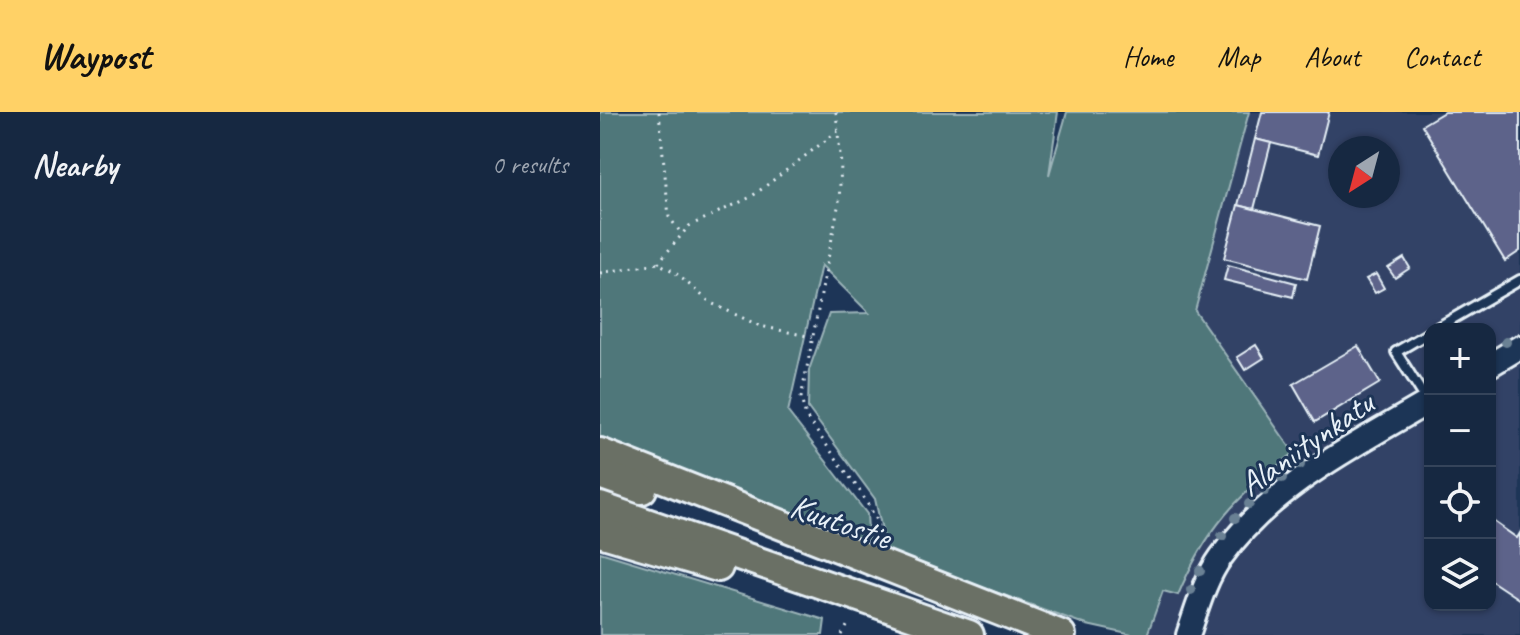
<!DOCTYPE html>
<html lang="en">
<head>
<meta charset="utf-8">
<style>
  :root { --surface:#162841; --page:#23344c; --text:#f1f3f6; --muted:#9ea6b1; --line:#35445a; --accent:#ffd166 }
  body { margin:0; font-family:Caveat,sans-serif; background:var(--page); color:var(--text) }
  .controls { position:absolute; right:24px; bottom:24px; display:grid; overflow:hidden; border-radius:16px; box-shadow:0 2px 6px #0004 }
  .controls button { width:72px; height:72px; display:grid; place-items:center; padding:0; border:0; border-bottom:2px solid var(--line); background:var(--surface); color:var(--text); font:40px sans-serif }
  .compass { position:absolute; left:728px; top:24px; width:72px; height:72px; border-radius:50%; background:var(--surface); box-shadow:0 2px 6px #0004; rotate:216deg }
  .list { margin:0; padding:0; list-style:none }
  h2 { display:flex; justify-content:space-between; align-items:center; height:104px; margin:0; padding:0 32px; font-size:34px }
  h2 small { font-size:26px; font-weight:400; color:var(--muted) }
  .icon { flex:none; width:44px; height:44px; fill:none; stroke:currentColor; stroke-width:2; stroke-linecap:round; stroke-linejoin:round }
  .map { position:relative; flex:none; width:920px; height:523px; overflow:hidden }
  header { display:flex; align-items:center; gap:48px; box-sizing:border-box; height:112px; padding:0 40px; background:var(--accent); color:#111 }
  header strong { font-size:38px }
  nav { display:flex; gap:44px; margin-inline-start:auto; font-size:28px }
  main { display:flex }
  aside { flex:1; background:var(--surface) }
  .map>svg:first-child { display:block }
  .built { fill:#304366; fill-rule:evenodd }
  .green { fill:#4f777a; stroke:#9cb4b9; stroke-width:2 }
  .building { fill:#5d648a; stroke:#e8f1f8; stroke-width:2 }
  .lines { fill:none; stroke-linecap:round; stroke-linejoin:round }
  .lane-casing { stroke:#e8f1f8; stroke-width:14 }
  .secondary-casing { stroke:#e8f1f8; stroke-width:28 }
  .highway-casing { stroke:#e8f1f8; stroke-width:34 }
  .path { stroke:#e8f1f8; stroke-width:3; stroke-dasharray:2 6; stroke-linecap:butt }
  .lane { stroke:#1d3557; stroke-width:8 }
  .secondary { stroke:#1d3557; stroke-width:22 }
  .highway { stroke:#6b7065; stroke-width:28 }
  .tree { fill:#6b8194 }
  .labels { text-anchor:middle; stroke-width:6; stroke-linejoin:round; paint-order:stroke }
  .street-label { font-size:34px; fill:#e8f1f8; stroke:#1d3557 }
</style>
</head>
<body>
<header>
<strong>Waypost</strong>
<nav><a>Home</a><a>Map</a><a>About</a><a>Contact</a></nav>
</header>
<main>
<aside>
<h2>Nearby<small>0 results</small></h2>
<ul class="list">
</ul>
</aside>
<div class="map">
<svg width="920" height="523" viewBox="0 0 920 523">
  <rect width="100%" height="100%" fill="#1d3557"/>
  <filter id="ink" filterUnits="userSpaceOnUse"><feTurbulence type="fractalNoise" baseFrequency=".0125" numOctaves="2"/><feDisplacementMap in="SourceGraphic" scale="16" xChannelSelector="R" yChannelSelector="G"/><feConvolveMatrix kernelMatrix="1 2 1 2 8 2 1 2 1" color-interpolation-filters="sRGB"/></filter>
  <g filter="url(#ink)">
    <path class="built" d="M649 0H920V523H547L563 479 578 483 591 452 631 394 659 367 694 341 595 199ZM740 36H788V84H740ZM830 217H890V493H830Z"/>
    <g class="green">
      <path d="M0 0H458L449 63 467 0H649L595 199 694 341C637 383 606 417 578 483L563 479 547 523H532L487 513 279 438 284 427 275 387 208 296 209 258 229 202 269 201 221 153 188 300 267 402 269 435 0 333Z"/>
      <path d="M0 440 225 508 223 523H0Z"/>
    </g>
    <g class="building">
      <path d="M662 0H729L718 43 655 27Z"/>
      <path d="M844 0H920V139L905 149 822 13Z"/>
      <path d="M655 27 671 31 654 97 638 93Z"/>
      <path d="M638 93 720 114 707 167 624 146Z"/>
      <path d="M804 146 810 156 795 166 788 156Z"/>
      <path d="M628 153 696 171 693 185 624 168Z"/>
      <path d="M776 162 784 176 775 181 766 167Z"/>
      <path d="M656 233 664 246 645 258 637 245Z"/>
      <path d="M758 234 780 271 715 310 693 272Z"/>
      <path d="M890 407 917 426 920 421V488L890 468Z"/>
    </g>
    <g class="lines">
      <defs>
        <g id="lane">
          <path d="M835 217 920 168"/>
          <path d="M827 289 796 240 830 220"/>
        </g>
        <g id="secondary">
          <path d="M890 253 920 235"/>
          <path d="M588 523C597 497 605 467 621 445 673 373 756 333 830 289"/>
        </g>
        <g id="highway">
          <path d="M0 341 461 523"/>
          <path d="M0 362 42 377"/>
          <path d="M0 395 369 523"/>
          <path d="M0 420 118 455"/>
        </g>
      </defs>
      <use href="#lane" class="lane-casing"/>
      <use href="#secondary" class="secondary-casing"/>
      <use href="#highway" class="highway-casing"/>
      <g class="path">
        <path d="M59 0 69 105 81 121"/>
        <path d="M236 0 241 53 239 90 201 286 206 305 260 379 278 410 276 429"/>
        <path d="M58 151 89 114 151 85 238 19"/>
        <path d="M0 161 58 151 73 159 111 191 160 214 212 225"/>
        <path d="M652 382 677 362"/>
        <path d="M242 523 249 511"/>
      </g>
      <use href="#lane" class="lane"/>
      <use href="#secondary" class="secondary"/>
      <use href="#highway" class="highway"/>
    </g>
    <g class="tree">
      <circle cx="906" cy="230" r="5"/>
      <circle cx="700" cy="353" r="5"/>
      <circle cx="682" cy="366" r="5"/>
      <circle cx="665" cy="379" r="5"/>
      <circle cx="649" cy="392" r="5"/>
      <circle cx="635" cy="406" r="5"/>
      <circle cx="622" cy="424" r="5"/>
      <circle cx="600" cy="459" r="5"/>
      <circle cx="591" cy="478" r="5"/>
    </g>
  </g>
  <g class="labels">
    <g class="street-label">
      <text transform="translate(706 331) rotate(-35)" y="12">Alaniitynkatu</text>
      <text transform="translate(241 409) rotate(19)" y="12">Kuutostie</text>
    </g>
  </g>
</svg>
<div class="controls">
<button>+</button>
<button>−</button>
<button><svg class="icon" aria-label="locate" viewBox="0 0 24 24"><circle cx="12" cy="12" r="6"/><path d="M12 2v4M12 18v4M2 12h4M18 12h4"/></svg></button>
<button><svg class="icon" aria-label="layers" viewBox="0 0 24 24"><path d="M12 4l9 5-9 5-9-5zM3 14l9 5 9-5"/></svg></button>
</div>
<svg class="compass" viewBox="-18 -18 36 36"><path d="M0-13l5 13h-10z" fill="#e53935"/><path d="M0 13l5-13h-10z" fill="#9ea6b1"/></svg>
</div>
</main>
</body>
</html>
